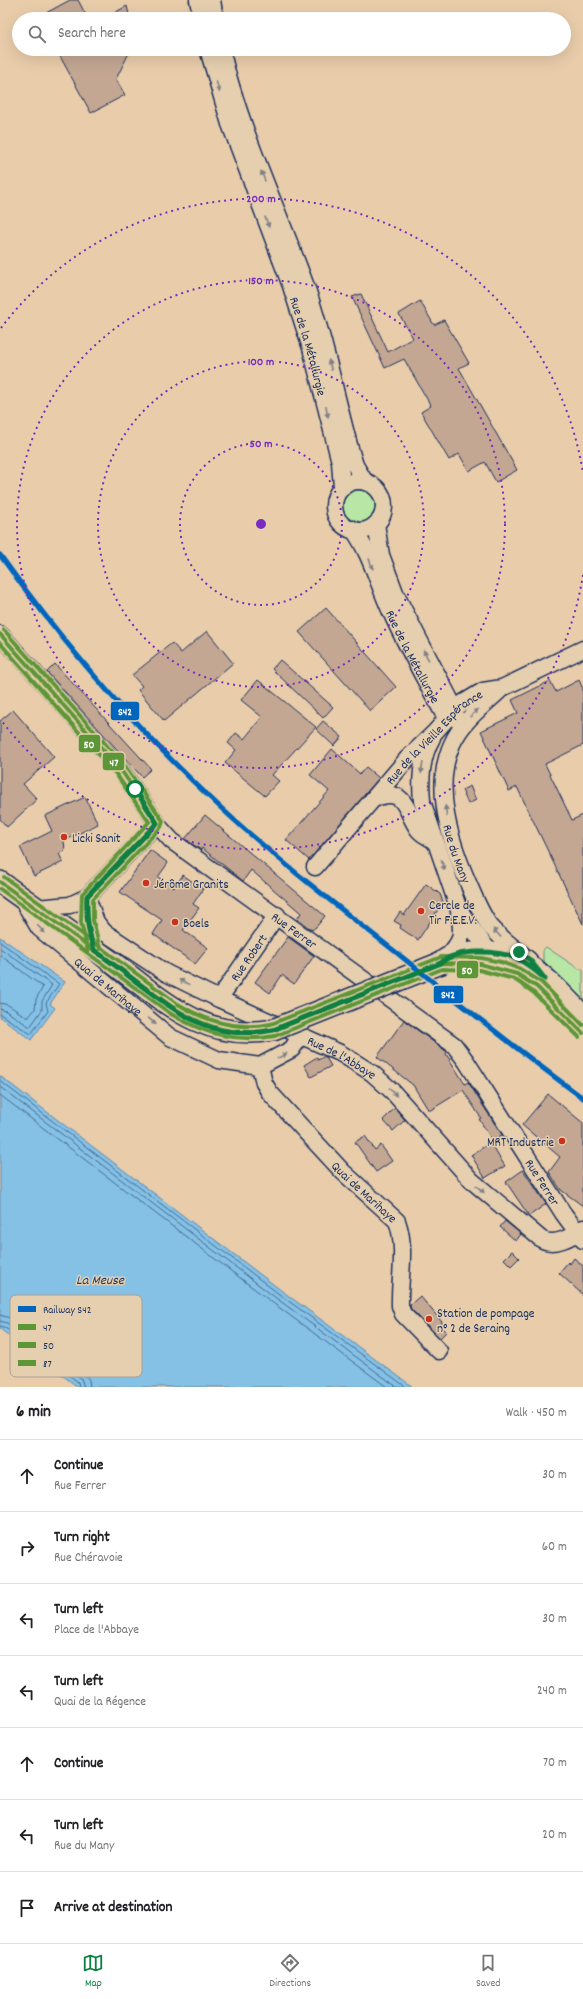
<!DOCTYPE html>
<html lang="en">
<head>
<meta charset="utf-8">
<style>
  :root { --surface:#fff; --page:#f6f6f6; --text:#202124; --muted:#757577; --line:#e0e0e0; --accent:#0b8043 }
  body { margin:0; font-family:Dekko,sans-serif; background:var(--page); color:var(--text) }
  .stop { position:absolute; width:12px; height:12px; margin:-9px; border:3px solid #0b8043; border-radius:50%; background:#fff }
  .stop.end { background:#0b8043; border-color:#fff; box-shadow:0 1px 4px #0008 }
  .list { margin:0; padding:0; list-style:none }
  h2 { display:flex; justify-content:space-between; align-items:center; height:52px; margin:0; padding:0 16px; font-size:17px }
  h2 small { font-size:13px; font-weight:400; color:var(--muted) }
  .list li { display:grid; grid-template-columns:26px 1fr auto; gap:12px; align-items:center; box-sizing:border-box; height:72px; padding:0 16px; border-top:1px solid var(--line) }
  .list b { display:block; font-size:15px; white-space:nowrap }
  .list p { margin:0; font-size:13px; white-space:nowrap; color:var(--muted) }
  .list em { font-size:13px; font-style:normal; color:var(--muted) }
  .icon { flex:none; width:22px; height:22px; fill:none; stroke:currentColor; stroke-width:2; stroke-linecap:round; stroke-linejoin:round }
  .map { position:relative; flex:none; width:583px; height:1387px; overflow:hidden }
  .search { position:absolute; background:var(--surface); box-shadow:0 4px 16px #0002; left:12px; right:12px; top:12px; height:44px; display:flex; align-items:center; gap:10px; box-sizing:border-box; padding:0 14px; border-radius:22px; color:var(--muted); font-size:15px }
  .sheet { height:556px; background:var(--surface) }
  nav { display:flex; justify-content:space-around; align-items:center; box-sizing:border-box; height:56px; border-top:1px solid var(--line); background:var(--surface); font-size:11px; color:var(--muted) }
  nav a { display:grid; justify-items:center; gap:2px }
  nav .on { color:var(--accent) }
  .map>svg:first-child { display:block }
  .green { fill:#b8e6a5; stroke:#6a8a82 }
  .water { fill:#85c1e5; stroke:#5b87af }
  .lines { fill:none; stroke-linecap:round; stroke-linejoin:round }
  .shore { stroke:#456994; stroke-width:1 }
  .building { fill:#c3a793; stroke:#1b2f5e }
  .minor-casing { stroke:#1b2f5e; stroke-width:19 }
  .major-casing { stroke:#1b2f5e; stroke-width:24 }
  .minor { stroke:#e5cfaf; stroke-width:16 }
  .major { stroke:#e5cfaf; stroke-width:21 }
  .major-bridge-casing { stroke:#1b2f5e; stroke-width:24; stroke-linecap:butt }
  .major-bridge { stroke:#e5cfaf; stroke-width:21 }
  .bus-1-casing { stroke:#e5cfaf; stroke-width:7 }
  .bus-2-casing { stroke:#e5cfaf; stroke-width:7 }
  .bus-3-casing { stroke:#e5cfaf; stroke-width:7 }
  .bus-1 { stroke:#5d9636; stroke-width:4 }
  .bus-2 { stroke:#5d9636; stroke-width:4 }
  .bus-3 { stroke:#5d9636; stroke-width:4 }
  .rail-1-casing { stroke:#e5cfaf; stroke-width:8 }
  .rail-1 { stroke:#0065bd; stroke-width:5 }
  .oneway { fill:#807f86 }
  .route { stroke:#0b8043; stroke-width:5 }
  .ring { fill:none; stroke:#7b2cbf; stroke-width:2; stroke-dasharray:2 4 }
  .poi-dot { fill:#c8321e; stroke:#e5cfaf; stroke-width:1.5 }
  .labels { text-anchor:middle; stroke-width:3; stroke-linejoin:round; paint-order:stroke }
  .street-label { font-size:13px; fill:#1b2f5e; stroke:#e5cfaf }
  .poi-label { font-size:13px; fill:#1b2f5e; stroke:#e5cfaf; text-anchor:start }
  .water-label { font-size:14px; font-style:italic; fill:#263e6c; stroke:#e5cfaf }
  .key { fill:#e5cfaf; stroke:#a89f97; stroke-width:1 }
  .key-label { font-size:11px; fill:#1b2f5e }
  .centre { fill:#7b2cbf; stroke:#e5cfaf; stroke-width:2 }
  .ring-label { font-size:12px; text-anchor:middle; font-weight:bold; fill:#7b2cbf; stroke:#e5cfaf; stroke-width:3; stroke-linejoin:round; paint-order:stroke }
  .line-badge { stroke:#e5cfaf; stroke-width:1.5 }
  .badge-label { font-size:11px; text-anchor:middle; font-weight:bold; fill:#fff }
</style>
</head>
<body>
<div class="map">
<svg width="583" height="1387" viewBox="0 0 583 1387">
  <rect width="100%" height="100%" fill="#e9cdab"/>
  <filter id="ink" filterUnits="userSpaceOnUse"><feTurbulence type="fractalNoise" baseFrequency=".025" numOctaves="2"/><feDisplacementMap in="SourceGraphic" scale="8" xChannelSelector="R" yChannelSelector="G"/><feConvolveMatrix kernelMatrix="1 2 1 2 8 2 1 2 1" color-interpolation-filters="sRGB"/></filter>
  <g filter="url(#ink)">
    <g class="green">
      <circle cx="359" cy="506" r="16"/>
      <path d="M546 947 579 969H583V1007L543 960V950Z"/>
    </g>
    <g class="water">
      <path d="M0 937 65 982 50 1004 55 1008 31 1040 0 1017Z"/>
      <path d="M0 1076 282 1291 413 1387H78L0 1329Z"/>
    </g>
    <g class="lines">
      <g class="shore">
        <path d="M0 942 59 984 46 1003 48 1011 31 1034 0 1014"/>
        <path d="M0 948 52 985 42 1001V1010L30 1027 6 1011 0 1009"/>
        <path d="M0 955 43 987 36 999 35 1009 28 1018 8 1005 0 1003"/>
        <path d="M0 1081 279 1294 406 1387"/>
        <path d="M0 1087 276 1298 397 1387"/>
        <path d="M0 1095 273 1303 387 1387"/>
        <path d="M0 1315 10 1318 85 1374 89 1380 90 1387"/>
        <path d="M0 1321 7 1323 81 1378 84 1387"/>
        <path d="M0 1326 4 1327 78 1382 79 1387"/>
      </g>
    </g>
    <g class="building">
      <path d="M70 0H78L88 19H35Z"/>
      <path d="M127 6 130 19H103Z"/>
      <path d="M56 49H131L116 79 125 95 91 113Z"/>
      <path d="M361 294 388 352 413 338 399 314 420 301 434 325 444 320 469 363 459 368 517 470 496 482 485 462 469 471 459 454 449 460 421 412 431 406 404 359 385 368 352 297Z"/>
      <path d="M326 608 396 687 370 711 299 632Z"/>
      <path d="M207 631 233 663 164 721 138 690 142 686 132 675 172 643 181 653Z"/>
      <path d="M280 660 333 707 323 718 272 669Z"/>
      <path d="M55 664 151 769 142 777 47 672Z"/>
      <path d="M258 680 316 727 272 775 279 781 265 796 225 763 236 750 228 743 236 733 244 739 262 717 241 700Z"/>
      <path d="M579 680 583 689V745L545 764 572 820 583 815V924L517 787 509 791 481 731 518 713 512 700 550 681 556 692Z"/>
      <path d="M13 710 54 757 23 784 37 799 7 827 0 819V721Z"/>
      <path d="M323 721 342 737 334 746 316 729Z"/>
      <path d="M332 749 360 774 366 767 379 778 309 860 286 840 329 791 310 775Z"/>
      <path d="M470 786 476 800 468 804 462 790Z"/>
      <path d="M85 797 98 824 64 841 65 850 59 854 63 862 34 876 20 847 52 831 45 816Z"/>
      <path d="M205 815 325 916 317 926 312 930 297 919 301 913 251 870 243 881 202 848 201 850 185 839Z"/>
      <path d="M150 850 168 863 158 877 174 888 183 875 203 889 193 904 199 908 183 930 208 948 195 964 153 934 162 920 120 892Z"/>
      <path d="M426 884 440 894 443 902 418 940 400 928 401 925 394 921 400 912 404 915Z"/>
      <path d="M288 937 314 956 294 984 282 975 270 993 255 982Z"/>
      <path d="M404 1020 447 1052 446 1054 465 1084 468 1082 502 1135 492 1140 479 1119 481 1118 463 1090 429 1111 413 1085 377 1057Z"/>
      <path d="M325 1056 331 1066 311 1077 304 1065 317 1057 318 1060Z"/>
      <path d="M548 1094 583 1123V1206L561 1190 549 1172 560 1157 522 1125Z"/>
      <path d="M395 1108 405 1120 393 1131 383 1120Z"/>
      <path d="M365 1136 375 1150 381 1145 392 1161 376 1172 355 1142Z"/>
      <path d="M490 1143 505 1166 485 1178 471 1155Z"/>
      <path d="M523 1170 546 1204 529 1216 506 1182Z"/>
      <path d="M505 1221 521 1234 516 1241 500 1227Z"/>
      <path d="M512 1251 519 1258 511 1266 504 1259Z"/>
      <path d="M574 1258 583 1266V1295L559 1273 568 1262 570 1264Z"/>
      <path d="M420 1296 442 1322V1328L446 1332 440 1338 411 1309 410 1305Z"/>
    </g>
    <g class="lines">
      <defs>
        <g id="minor">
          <path d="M198 0 202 19"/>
          <path d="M212 0 215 19"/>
          <path id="s1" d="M208 49 230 124 291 286 311 348 340 462 342 488"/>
          <path d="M221 49C241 133 279 211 308 292 326 344 336 399 351 452L355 465 365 482"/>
          <circle cx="359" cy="506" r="25"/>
          <path d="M376 524 381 555 396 595 455 709 456 719"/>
          <path id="s2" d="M353 529C371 554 378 584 391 612 407 648 427 683 446 718"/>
          <path id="s3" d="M0 634 121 770 161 829 172 841 454 1045 466 1061 563 1213 583 1240"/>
          <path id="s4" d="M502 688C484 706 463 719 452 744 432 788 451 844 469 885 475 899 481 914 490 926 501 939 516 949 529 960"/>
          <path d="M432 738C421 757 420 780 422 801L458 907 465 919 489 951 501 961 520 970 537 987"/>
          <path d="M374 799C406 785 405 811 418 829 422 835 430 837 435 842"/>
          <path id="s5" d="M315 867 408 758 435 732 458 706 483 691 502 688 583 649"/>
          <path id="s6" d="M87 897 96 922 104 932 166 973 219 999 340 1053 372 1073 392 1091 471 1180 541 1239C554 1247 572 1237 583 1228"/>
          <path id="s7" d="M23 901 39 928 170 1037 219 1060 260 1066 292 1049 301 1035"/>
          <path d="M36 908 70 905 87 897 157 823"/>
          <path d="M447 957C463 940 463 935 459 913"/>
          <path id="s8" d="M219 999 277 915"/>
          <path id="s9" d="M260 1066 264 1083 270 1093 343 1172 397 1221C407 1248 399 1278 400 1306L403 1314 439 1351"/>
        </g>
        <g id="major">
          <path d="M0 882 113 963"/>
          <path d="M441 963C449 955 461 954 473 953 525 948 549 982 583 1016"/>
        </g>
      </defs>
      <use href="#minor" class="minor-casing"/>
      <use href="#major" class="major-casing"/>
      <use href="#minor" class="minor"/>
      <use href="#major" class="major"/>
      <defs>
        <path id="major-bridge" d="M113 963C165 1002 204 1042 273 1030L441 963"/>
      </defs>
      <use href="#major-bridge" class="major-bridge-casing"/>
      <use href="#major-bridge" class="major-bridge"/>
      <defs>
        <g id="bus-1">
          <path d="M0 634 121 770 157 823 87 897V921L94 950"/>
          <path d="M0 882 175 1009C207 1028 236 1037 273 1030L441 963 480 964 517 974 537 987 583 1033"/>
        </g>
        <g id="bus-2">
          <path d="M0 643 116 774 149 822 82 894 81 922 88 951"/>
          <path d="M0 889 171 1014C205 1034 236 1043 275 1036L442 969 479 970 514 979 533 992 579 1037"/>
        </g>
        <g id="bus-3">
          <path d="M4 630 125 766 163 821 161 827 93 899V920L100 949"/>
          <path d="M4 877 178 1004C207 1022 237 1031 271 1024L441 957 481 958 501 962 520 969 541 982 583 1025"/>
        </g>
      </defs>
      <use href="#bus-1" class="bus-1-casing"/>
      <use href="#bus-2" class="bus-2-casing"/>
      <use href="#bus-3" class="bus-3-casing"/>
      <use href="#bus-1" class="bus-1"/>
      <use href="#bus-2" class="bus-2"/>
      <use href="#bus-3" class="bus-3"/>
      <defs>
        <path id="rail-1" d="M0 555C65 646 137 730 219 806 277 860 340 908 402 957 462 1005 521 1053 583 1098"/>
      </defs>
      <use href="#rail-1" class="rail-1-casing"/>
      <use href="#rail-1" class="rail-1"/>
    </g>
    <defs><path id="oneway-solid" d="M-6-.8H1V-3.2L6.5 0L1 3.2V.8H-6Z"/></defs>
    <g class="oneway">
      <use href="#oneway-solid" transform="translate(218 87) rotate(73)"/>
      <use href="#oneway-solid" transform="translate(263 176) rotate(-112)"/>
      <use href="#oneway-solid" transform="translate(267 222) rotate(68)"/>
      <use href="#oneway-solid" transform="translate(330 365) rotate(-105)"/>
      <use href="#oneway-solid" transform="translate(327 412) rotate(78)"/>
      <use href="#oneway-solid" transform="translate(371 564) rotate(69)"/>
      <use href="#oneway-solid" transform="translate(426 655) rotate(-118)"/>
      <use href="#oneway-solid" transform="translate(474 713) rotate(-44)"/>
      <use href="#oneway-solid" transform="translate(422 768) rotate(99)"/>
      <use href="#oneway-solid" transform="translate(446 811) rotate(-98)"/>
      <use href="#oneway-solid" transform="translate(443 865) rotate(70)"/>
      <use href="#oneway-solid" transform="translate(41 929) rotate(46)"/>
      <use href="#oneway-solid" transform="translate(497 933) rotate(-133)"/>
      <use href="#oneway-solid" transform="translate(184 982) rotate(-154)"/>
      <use href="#oneway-solid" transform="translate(152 1021) rotate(40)"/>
      <use href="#oneway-solid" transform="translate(282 1056) rotate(-29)"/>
      <use href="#oneway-solid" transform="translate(393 1092) rotate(47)"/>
      <use href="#oneway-solid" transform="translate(480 1189) rotate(41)"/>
    </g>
  </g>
  <g class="lines" filter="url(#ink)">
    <path class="route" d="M135 789 157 823 87 896C86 915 88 932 94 950 129 974 173 1016 212 1028 232 1034 253 1034 273 1030L441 963C457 948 499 950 518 959 528 964 537 972 545 979L530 960 519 952"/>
  </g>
  <g class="ring">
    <circle cx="261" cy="524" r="81"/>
    <circle cx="261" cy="524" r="163"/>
    <circle cx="261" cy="524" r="244"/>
    <path d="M583 575A326 326 0 0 1 1 720M1 328A326 326 0 0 1 583 473"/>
  </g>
  <g class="poi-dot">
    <circle cx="64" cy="837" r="4"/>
    <circle cx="146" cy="883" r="4"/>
    <circle cx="421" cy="911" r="4"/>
    <circle cx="175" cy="922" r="4"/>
    <circle cx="562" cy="1141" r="4"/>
    <circle cx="429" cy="1319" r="4"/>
  </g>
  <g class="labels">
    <g class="street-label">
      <text dy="5" stroke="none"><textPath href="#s1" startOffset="314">Rue de la Métallurgie</textPath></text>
      <text dy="5" stroke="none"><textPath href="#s2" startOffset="141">Rue de la Métallurgie</textPath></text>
      <text dy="5" stroke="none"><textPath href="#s5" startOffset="177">Rue de la Vieille Espérance</textPath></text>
      <text dy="5" stroke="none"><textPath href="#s4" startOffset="188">Rue du Many</textPath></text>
      <text dy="5" stroke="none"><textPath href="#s3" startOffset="421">Rue Ferrer</textPath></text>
      <text dy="5" stroke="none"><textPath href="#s8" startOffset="51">Rue Robert</textPath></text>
      <text dy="5" stroke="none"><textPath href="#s7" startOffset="122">Quai de Marihaye</textPath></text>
      <text dy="5" stroke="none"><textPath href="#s6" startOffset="309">Rue de l'Abbaye</textPath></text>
      <text dy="5" stroke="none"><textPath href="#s3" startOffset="781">Rue Ferrer</textPath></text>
      <text dy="5" stroke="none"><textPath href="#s9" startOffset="166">Quai de Marihaye</textPath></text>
    </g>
    <g class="poi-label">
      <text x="72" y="842">Licki Sanit</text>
      <text x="154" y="888">Jérôme Granits</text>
      <text x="429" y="909">Cercle de<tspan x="429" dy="15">Tir F.E.E.V.</tspan></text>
      <text x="183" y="927">Boels</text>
      <text x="554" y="1146" text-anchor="end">MRT Industrie</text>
      <text x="437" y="1317">Station de pompage<tspan x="437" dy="15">n° 2 de Seraing</tspan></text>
    </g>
    <g class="water-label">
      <text x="100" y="1284">La Meuse</text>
    </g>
  </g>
  <rect x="10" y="1295" width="132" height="82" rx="6" class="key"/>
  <rect x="18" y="1306" width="18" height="6" fill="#0065bd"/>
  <rect x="18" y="1324" width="18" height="6" fill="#5d9636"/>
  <rect x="18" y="1342" width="18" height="6" fill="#5d9636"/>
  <rect x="18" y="1360" width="18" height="6" fill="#5d9636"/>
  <g class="key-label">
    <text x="43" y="1313">Railway S42</text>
    <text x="43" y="1331">47</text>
    <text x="43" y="1349">50</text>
    <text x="43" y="1367">87</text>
  </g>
  <circle cx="261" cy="524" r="6" class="centre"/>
  <g class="ring-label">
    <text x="261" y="202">200 m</text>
    <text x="261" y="284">150 m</text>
    <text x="261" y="365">100 m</text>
    <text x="261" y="447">50 m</text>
  </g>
  <g class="line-badge">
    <rect x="110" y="701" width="30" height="20" rx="4" fill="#0065bd"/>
    <rect x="78" y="734" width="23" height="19" rx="4" fill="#5d9636"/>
    <rect x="102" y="752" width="23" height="19" rx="4" fill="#5d9636"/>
    <rect x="456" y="960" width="23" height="19" rx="4" fill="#5d9636"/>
    <rect x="433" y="985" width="31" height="19" rx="4" fill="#0065bd"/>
  </g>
  <g class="badge-label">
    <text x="125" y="715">S42</text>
    <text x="89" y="748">50</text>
    <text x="114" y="766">47</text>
    <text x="467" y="974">50</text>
    <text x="448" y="998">S42</text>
  </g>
</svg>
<div class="stop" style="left:135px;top:789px"></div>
<div class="stop end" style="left:519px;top:952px"></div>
<div class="search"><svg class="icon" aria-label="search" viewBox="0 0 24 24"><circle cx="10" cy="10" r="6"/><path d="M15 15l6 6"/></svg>Search here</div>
</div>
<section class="sheet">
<h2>6 min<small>Walk · 450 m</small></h2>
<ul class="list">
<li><svg class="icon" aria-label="ahead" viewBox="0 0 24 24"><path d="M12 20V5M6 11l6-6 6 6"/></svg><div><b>Continue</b><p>Rue Ferrer</p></div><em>30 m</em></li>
<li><svg class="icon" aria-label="right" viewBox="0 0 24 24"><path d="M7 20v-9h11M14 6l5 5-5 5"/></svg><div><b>Turn right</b><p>Rue Chéravoie</p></div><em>60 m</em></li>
<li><svg class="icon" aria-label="left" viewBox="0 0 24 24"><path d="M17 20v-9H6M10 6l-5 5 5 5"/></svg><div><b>Turn left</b><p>Place de l'Abbaye</p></div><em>30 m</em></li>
<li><svg class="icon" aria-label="left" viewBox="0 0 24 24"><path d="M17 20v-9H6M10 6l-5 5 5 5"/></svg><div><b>Turn left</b><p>Quai de la Régence</p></div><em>240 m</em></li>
<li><svg class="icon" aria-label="ahead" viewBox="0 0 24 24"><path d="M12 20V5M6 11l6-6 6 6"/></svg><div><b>Continue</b></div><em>70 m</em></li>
<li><svg class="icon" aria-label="left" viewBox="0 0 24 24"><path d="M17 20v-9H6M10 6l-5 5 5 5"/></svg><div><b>Turn left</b><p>Rue du Many</p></div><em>20 m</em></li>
<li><svg class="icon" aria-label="arrive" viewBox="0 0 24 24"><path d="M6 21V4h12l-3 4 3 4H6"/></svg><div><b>Arrive at destination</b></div></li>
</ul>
</section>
<nav>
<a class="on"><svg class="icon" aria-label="map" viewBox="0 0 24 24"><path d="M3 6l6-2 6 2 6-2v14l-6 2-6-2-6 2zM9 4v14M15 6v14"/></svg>Map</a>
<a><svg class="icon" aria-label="directions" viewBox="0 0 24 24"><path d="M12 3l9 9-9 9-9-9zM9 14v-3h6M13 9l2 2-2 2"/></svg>Directions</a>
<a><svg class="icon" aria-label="saved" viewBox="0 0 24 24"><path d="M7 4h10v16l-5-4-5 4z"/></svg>Saved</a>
</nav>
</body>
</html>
